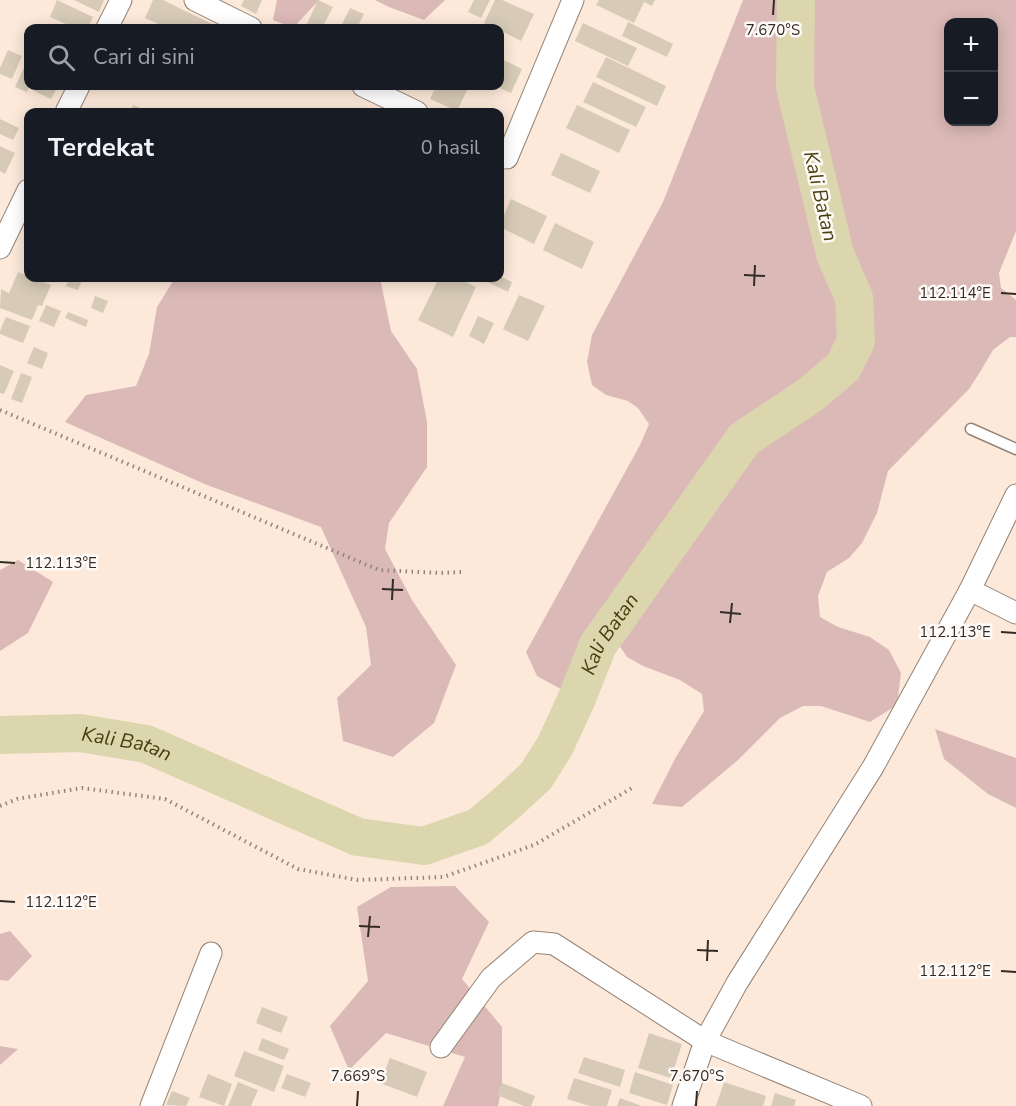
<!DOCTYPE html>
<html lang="id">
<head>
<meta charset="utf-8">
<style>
  :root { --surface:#171b24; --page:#242831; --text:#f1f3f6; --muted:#9ea1a6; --line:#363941 }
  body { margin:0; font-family:"Nunito Sans",sans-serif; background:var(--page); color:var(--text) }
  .controls { position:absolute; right:18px; top:18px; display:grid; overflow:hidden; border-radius:12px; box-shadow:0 3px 15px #0003 }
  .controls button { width:54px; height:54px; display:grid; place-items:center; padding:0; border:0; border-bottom:2px solid var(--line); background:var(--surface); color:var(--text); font:30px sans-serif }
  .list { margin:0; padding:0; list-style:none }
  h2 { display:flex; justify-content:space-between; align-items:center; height:78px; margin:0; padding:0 24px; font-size:26px }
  h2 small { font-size:20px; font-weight:400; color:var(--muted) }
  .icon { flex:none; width:33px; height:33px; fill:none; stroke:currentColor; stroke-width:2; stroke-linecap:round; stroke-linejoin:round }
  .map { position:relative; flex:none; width:1016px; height:1106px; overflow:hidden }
  .search { position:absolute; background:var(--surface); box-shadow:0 3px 15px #0003; left:24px; top:24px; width:480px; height:66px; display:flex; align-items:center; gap:15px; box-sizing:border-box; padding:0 21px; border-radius:12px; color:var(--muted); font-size:22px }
  .panel { position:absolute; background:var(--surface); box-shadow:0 3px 15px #0003; left:24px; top:108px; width:480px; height:174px; border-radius:12px }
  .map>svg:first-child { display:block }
  .green { fill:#dbb9b7; fill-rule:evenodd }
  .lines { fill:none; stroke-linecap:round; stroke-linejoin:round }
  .river { stroke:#dcd6ae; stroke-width:38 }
  .building { fill:#d7cbb7 }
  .lane-casing { stroke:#958375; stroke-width:13 }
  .street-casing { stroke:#958375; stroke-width:23 }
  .path { stroke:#92847a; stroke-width:4; stroke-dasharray:1.5 4.5; stroke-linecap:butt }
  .lane { stroke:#fff; stroke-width:10 }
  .street { stroke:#fff; stroke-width:21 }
  .ticks { fill:none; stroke:#332b25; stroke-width:2 }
  .labels { text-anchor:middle; stroke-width:5; stroke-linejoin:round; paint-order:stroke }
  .water-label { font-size:20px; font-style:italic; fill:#463f0d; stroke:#fefaf7 }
  .ticks-label { font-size:15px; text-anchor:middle; fill:#332b25; stroke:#fefaf7; stroke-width:5; stroke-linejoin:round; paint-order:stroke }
</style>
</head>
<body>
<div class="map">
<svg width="1016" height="1106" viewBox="0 0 1016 1106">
  <rect width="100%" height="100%" fill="#fde9da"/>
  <g class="green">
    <path d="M277 0H319L293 28 273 20Z"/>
    <path d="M375 0H445L424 20 389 7Z"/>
    <path d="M743 0H1016V231L999 273 1001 288 1016 300V337H1010L993 350 980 372 969 389 888 471 877 513 862 543 849 558 827 572 818 596 820 617 838 627 870 637 889 650 901 673 897 705 870 722 821 706H803L780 718 738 760 682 807 652 804 676 757 704 711 702 694 680 680 643 666 627 657 609 630 598 645 577 698 537 676 526 652 640 445 649 424 638 408 628 401 606 395 592 385 587 362 592 335 663 202ZM948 22H994V122H948Z"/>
    <path d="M175 278H380L391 331 417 369 427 422V467L389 523 385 549 412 600 456 665 434 723 393 757 343 741 337 698 371 665 366 627 321 527 207 485 65 422 86 395 136 386 149 354 157 307Z"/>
    <path d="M18 560 53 582 28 633 0 651V570Z"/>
    <path d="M935 729 1016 758V808L988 794 944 759Z"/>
    <path d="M455 886 489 922 462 979 502 1027V1086L498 1106H443L465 1057 386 1033 349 1070 330 1026 368 981 357 907 391 887Z"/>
    <path d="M10 931 32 956 8 981 0 980V934Z"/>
    <path d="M0 1046 18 1049 0 1065Z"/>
  </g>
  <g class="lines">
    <path class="river" id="s1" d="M0 735 80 733 146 744 358 837 424 846 478 827 509 801 536 776 555 746 577 698 598 645 744 439 810 395 843 367 856 341 854 298 835 254 795 87 796 0"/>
  </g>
  <g class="building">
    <path d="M57 0 93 17 88 28H75L50 17Z"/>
    <path d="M74 0H104L99 12Z"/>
    <path d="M153 0H163L218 27 217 28H167L145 18Z"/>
    <path d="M244 0H262L256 14 241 6Z"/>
    <path d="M318 0 333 7 322 28H305Z"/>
    <path d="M474 0H490L481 18 468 12Z"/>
    <path d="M495 0H502L534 14 521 41 500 30V28H495L484 23Z"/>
    <path d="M599 0H655L652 6 644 2 634 23 596 5Z"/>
    <path d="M350 8 364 14 357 28H340Z"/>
    <path d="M628 22 673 44 667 57 622 36Z"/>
    <path d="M583 23 637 48 628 66 575 41Z"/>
    <path d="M8 50 22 56 12 79 0 74V68Z"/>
    <path d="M606 57 666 86 657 106 596 77Z"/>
    <path d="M500 58 522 69 511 93 495 86H500Z"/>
    <path d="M28 59V86H30L27 92 15 87Z"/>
    <path d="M593 82 646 107 636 127 583 102Z"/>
    <path d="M37 86H58L51 99 34 91Z"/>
    <path d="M436 86H469L457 111 430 99Z"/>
    <path d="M133 105 150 112H130Z"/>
    <path d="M577 105 630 130 619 153 566 128Z"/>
    <path d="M0 119 19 128 13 140 0 134Z"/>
    <path d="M0 146 15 153 5 174 0 171Z"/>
    <path d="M561 153 600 171 590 193 551 175Z"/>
    <path d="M511 199 547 216 534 244 500 227V224Z"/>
    <path d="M555 223 594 242 582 269 543 250Z"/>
    <path d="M18 272 51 285 42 306 38 305 32 320 0 308 1 289 9 293Z"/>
    <path d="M500 276 512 282 508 292 479 278Z"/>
    <path d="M70 278H83L78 290 66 286Z"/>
    <path d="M439 278H457L476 287 453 337 418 320Z"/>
    <path d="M519 295 545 306 528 341 503 329Z"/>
    <path d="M95 296 108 301 103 313 91 308Z"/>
    <path d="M46 305 61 311 54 327 39 321Z"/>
    <path d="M68 312 88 320 86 327 65 318Z"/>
    <path d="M478 316 494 323 484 344 469 336Z"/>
    <path d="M6 317 30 326 23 343 0 334V331Z"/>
    <path d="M34 347 48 353 42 369 27 363Z"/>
    <path d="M0 365 14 371 4 394 0 393Z"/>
    <path d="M21 373 32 377 22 403 11 399Z"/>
    <path d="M262 1007 288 1017 281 1033 256 1023Z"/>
    <path d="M649 1033 682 1044 671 1078 638 1068Z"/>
    <path d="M262 1038 289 1049 284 1060 258 1050Z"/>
    <path d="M244 1051 284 1066 274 1092 234 1076Z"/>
    <path d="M584 1057 625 1070 620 1087 578 1073Z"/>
    <path d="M390 1058 427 1072 417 1097 380 1083Z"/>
    <path d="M635 1072 673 1085 667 1105 629 1093Z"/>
    <path d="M208 1074 232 1084 224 1106 199 1097Z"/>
    <path d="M287 1074 311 1083 305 1097 281 1088Z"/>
    <path d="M574 1078 612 1090 607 1106H590L567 1099Z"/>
    <path d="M238 1082 258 1090 251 1106H228Z"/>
    <path d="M724 1082 766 1096 763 1106H716Z"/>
    <path d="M502 1083 535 1096 531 1106H524L497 1095Z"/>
    <path d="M172 1091 190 1098 186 1106 166 1105Z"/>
    <path d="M775 1093 796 1100 794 1106H771Z"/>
    <path d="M620 1098 642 1106H617Z"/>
  </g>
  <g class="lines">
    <defs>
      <path id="lane" d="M971 429 1016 449"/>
      <g id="street">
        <path d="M195 0 251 28"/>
        <path d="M107 28 121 0"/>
        <path d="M363 86 417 112"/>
        <path d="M66 112 79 86"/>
        <path d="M507 158 573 0"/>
        <path d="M0 248 28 190"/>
        <path d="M970 590 1016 613"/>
        <path d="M441 1047 491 978 533 942 554 944 705 1041 861 1106"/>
        <path d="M151 1106 211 953"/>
        <path d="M683 1106 705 1041 737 983 873 767 970 590 1016 495"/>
      </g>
    </defs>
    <use href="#lane" class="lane-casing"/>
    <use href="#street" class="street-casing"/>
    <g class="path">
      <path d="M0 410 379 570 440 573 463 572"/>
      <path d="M0 806 17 799 82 788 165 799 298 869 358 880 443 877 534 845 632 788"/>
    </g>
    <use href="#lane" class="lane"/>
    <use href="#street" class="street"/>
  </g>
  <path class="ticks" d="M773 15 774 0M744 275 765 276M754 286 755 265M1001 293 1016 294M0 562 15 563M382 589 403 590M392 600 393 579M720 612 741 614M730 623 732 603M1001 632 1016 633M0 901 15 902M359 926 380 927M368 937 370 916M697 950 718 951M707 961 708 940M1001 971 1016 972M357 1106 358 1091M696 1106 697 1091"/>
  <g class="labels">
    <g class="water-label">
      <text transform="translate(821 196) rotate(77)" y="7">Kali Batan</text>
      <text dy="7" stroke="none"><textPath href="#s1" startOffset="740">Kali Batan</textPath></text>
      <text dy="7" stroke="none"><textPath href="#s1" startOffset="128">Kali Batan</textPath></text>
    </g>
  </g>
  <g class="ticks-label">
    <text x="773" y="35">7.670°S</text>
    <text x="955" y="298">112.114°E</text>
    <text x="61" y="568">112.113°E</text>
    <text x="955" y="637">112.113°E</text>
    <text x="61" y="907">112.112°E</text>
    <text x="955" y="976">112.112°E</text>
    <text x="358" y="1081">7.669°S</text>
    <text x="697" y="1081">7.670°S</text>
  </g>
</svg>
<div class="controls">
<button>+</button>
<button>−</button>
</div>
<div class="search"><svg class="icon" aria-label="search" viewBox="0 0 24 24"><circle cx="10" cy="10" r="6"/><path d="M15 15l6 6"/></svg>Cari di sini</div>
<section class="panel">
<h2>Terdekat<small>0 hasil</small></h2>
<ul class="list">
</ul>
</section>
</div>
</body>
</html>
